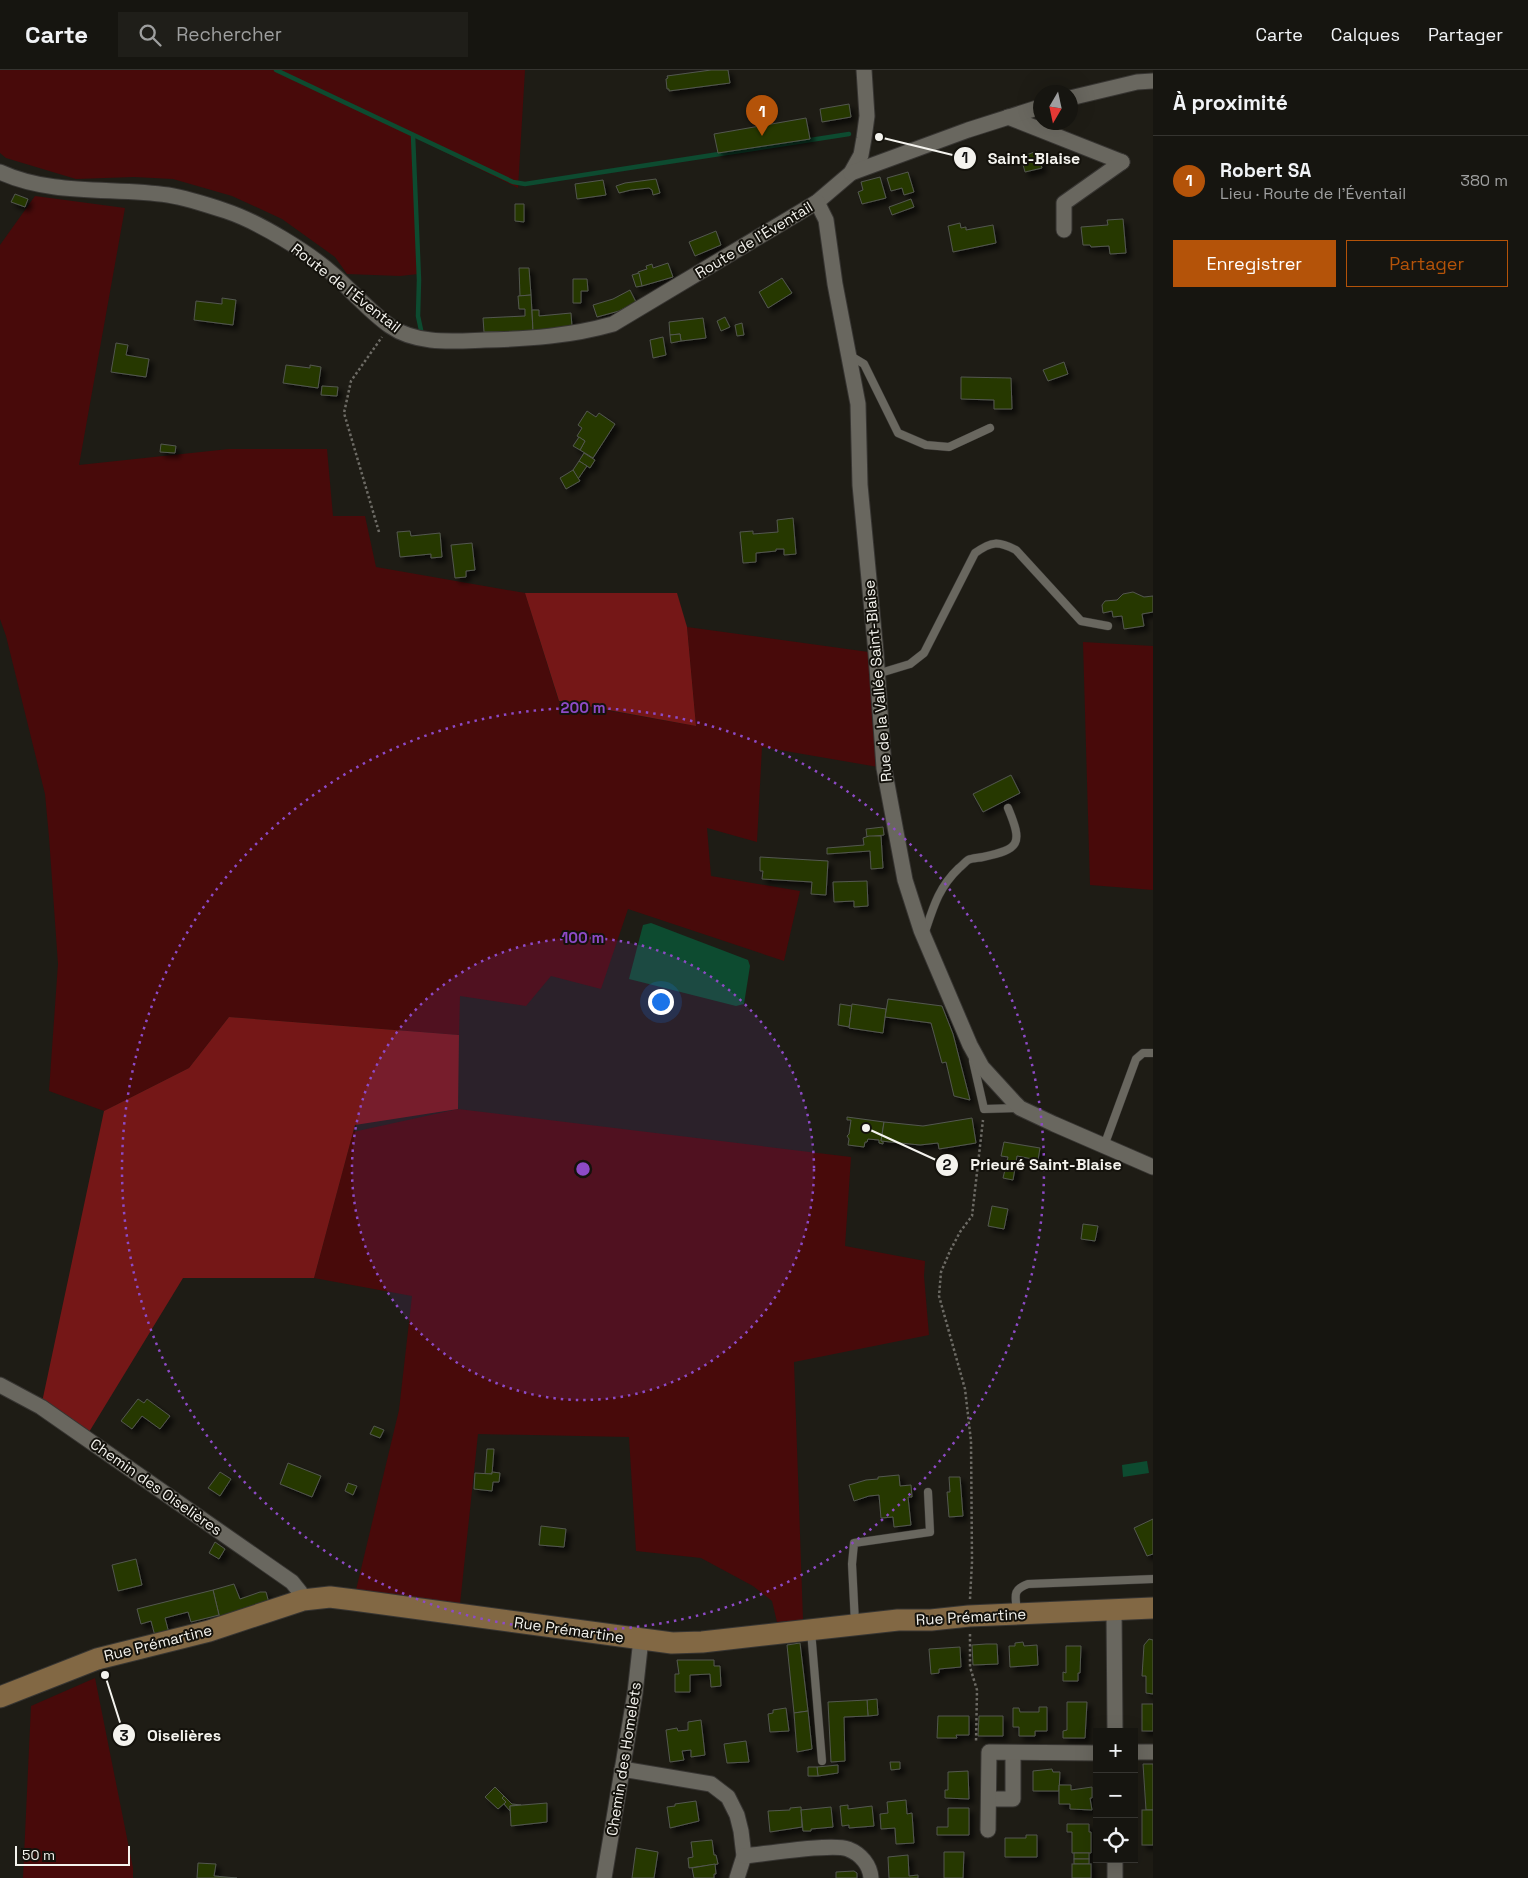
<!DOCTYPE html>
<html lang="fr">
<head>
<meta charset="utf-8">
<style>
  :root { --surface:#161510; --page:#1f1e19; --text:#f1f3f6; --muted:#9e9f9f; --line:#353430; --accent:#b45309 }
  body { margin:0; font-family:"Space Grotesk",sans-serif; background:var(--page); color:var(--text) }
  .controls { position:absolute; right:15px; bottom:15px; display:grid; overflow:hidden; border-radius:0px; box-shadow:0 5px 20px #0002 }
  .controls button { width:45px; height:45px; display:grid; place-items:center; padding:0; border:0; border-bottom:1px solid var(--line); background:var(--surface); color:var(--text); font:25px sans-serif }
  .compass { position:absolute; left:1033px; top:15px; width:45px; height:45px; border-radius:50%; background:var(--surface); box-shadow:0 5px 20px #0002; rotate:189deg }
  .scale { position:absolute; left:15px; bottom:12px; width:115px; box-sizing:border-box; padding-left:5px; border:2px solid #f4f3ee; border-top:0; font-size:14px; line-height:18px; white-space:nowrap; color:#f4f3ee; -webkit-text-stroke:4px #14120c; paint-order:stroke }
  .you { position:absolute; left:660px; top:931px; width:18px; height:18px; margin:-12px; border:4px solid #fff; border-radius:50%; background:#1a73e8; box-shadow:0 0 0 8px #1a73e833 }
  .badge { display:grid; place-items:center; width:32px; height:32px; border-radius:50%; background:var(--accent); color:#fff; font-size:16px; font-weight:700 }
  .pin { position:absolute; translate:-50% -41px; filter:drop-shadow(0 1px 2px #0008) }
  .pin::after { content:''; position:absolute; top:26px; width:18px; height:15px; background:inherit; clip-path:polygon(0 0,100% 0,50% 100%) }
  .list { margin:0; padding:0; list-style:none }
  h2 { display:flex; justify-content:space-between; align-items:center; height:65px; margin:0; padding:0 20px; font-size:21px }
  h2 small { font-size:16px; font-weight:400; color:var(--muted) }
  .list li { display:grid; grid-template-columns:32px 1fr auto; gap:15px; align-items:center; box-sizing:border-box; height:90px; padding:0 20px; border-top:1px solid var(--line) }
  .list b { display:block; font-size:19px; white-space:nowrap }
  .list p { margin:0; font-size:16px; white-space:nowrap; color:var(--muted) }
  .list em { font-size:16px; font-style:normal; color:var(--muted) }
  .actions { display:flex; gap:10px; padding:15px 20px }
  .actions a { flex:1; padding:11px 0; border:1px solid var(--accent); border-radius:0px; text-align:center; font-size:18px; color:var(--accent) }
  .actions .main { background:var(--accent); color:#fff }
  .icon { flex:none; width:28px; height:28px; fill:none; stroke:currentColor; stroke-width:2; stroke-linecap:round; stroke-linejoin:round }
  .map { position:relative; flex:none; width:1153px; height:1808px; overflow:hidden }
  header { display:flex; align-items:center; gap:30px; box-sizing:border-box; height:70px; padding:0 25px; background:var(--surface); border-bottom:1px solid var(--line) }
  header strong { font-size:24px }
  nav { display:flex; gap:28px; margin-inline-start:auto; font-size:18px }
  .search { width:350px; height:45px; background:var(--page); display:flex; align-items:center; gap:12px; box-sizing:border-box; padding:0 18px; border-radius:0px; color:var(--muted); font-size:19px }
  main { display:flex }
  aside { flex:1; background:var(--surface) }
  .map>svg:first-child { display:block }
  .green { fill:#480a0a }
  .forest { fill:#751717 }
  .water { fill:#0d4b30 }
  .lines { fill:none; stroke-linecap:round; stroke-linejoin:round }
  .stream { stroke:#0d4b30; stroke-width:4.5 }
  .building { fill:#263702; stroke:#53574f; filter:url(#shadow) }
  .lane-casing { stroke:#373532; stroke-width:9 }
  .street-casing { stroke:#373532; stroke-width:17 }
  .secondary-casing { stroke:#373532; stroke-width:23 }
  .path { stroke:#6d6b65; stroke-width:2.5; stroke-dasharray:2.5 2.5; stroke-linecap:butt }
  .lane { stroke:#69675f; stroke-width:8 }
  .street { stroke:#69675f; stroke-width:15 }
  .secondary { stroke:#826844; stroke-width:21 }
  .ring { fill:none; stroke:#8d4ac6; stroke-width:2.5; stroke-dasharray:2.5 5 }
  .labels { text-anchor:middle; stroke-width:4; stroke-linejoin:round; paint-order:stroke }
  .street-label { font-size:15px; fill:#f4f3ee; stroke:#14120c }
  .centre { fill:#8d4ac6; stroke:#14120c; stroke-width:2.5 }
  .ring-label { font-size:15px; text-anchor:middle; font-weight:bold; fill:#8d4ac6; stroke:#14120c; stroke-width:4; stroke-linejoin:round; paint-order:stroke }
  .leader { fill:none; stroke:#f4f3ee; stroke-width:2 }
  .callout-dot { fill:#f4f3ee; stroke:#14120c; stroke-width:2 }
  .mark-label { font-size:15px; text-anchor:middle; font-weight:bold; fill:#111 }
  .callout-label { font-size:16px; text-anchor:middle; font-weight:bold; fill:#f4f3ee; stroke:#14120c; stroke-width:4; stroke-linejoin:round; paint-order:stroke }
</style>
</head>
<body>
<header>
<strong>Carte</strong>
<div class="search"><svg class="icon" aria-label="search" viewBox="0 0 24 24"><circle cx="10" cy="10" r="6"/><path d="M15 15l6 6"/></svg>Rechercher</div>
<nav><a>Carte</a><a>Calques</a><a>Partager</a></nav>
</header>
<main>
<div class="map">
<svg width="1153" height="1808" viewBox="0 0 1153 1808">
  <defs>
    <filter id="shadow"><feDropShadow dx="4.5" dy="4.5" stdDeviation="2.5" flood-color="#0009"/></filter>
  </defs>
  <rect width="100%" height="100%" fill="#1e1c15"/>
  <g class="green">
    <path d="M0 0H525L518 118 412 66 418 204 400 206 347 204 335 187 282 149 232 126 173 109 134 107 76 109 6 88 0 83Z"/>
    <path d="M35 126 125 138 79 395 229 379H327L333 446H365L376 497 525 523 559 632 696 656 687 557 876 583 884 698 762 677 757 772 707 758 711 806 800 821 784 891 628 839 601 919 551 906 526 936 460 926 459 965 229 947 189 998 104 1041 49 1021 58 894 49 767 45 724 6 566 0 549V175Z"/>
    <path d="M1083 572 1153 576V820L1090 815Z"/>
    <path d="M458 1039 851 1087 845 1176 925 1191 924 1206 929 1265 794 1292 803 1550 777 1552 772 1531 753 1516 701 1488 636 1481 629 1367 478 1364 460 1534 356 1520 399 1340 412 1226 314 1208 353 1062Z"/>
    <path d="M95 1608 133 1798V1808H23L31 1636Z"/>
  </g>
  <g class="forest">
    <path d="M525 523H677L687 557 696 656 559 631Z"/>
    <path d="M229 947 459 965 458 1039 355 1055 314 1208H183L86 1367 41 1337 104 1041 189 998Z"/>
  </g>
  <g class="water">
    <path d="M651 853 748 890 750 896 744 934 736 936 629 909 643 855Z"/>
    <path d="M1147 1391 1149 1403 1123 1407 1122 1395Z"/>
  </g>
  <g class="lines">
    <g class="stream">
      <path d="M276 0 513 112 525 114 849 64"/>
      <path d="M413 65 419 210 418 246 421 260"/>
    </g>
  </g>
  <g class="building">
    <path d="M711 0H728L730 13 669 21V19H667L666 9 668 8 667 6Z"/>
    <path d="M849 34 851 47 822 52 820 39Z"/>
    <path d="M806 48 810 69 718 83 714 64Z"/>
    <path d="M1037 81 1042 98 1025 102 1021 87Z"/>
    <path d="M908 102 914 122 904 125 902 118 891 121 887 108Z"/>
    <path d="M880 107 886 128 862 134 858 122 863 120 861 112Z"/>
    <path d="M656 109 660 123 653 125 652 120 649 118 631 120 619 123 616 116 625 113Z"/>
    <path d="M603 110 606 125 577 129 575 114Z"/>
    <path d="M15 124 28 129 25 137 11 132Z"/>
    <path d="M911 129 914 137 892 145 889 137Z"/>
    <path d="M515 134H524V152L515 151Z"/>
    <path d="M1123 149 1126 183 1110 184 1109 176 1091 177 1090 175H1083L1081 157 1108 155 1107 150Z"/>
    <path d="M960 153 961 158 966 157V160L993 155 996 173 953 182 948 156Z"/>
    <path d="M716 161 721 175 695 186 689 172Z"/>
    <path d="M668 193 673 207 642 216 638 202 647 199 646 196 652 194 653 198Z"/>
    <path d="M519 198H529L531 225 520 226Z"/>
    <path d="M639 203 642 216 636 217 632 205Z"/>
    <path d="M782 208 792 223 768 238 759 222Z"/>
    <path d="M573 209H587L588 221H581V233H573Z"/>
    <path d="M630 220 636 232 619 241 597 247 593 235 613 229Z"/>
    <path d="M531 225 533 261 484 262 483 248 525 246V239H519L518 226Z"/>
    <path d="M222 228 236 230 233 255 194 250 196 231 222 234Z"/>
    <path d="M532 240H539V246L571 243 572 257 533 261Z"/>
    <path d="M725 247 730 257 721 261 717 251Z"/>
    <path d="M703 248 706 268 681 271 680 264 670 265 669 252Z"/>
    <path d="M742 253 744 265 737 266 735 255Z"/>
    <path d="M680 264 681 271 671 273 670 265Z"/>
    <path d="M663 267 666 285 653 288 650 270Z"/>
    <path d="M116 273 128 275 126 285 149 289 146 307 111 302Z"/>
    <path d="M1064 292 1068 304 1048 311 1043 300Z"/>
    <path d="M286 295 310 298V295L321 297 318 318 283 313Z"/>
    <path d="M961 307 1011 308 1012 339H994V330L961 329Z"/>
    <path d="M322 316 338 317 337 326 321 325Z"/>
    <path d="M587 341 596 347 599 343 615 354 593 388 580 380 585 371 577 366 582 358 578 355Z"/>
    <path d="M579 367 585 371 580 380 573 376Z"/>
    <path d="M161 374 176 376 175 383 160 382Z"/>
    <path d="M584 383 595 390 590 398 579 391Z"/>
    <path d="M579 391 587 396 578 409 573 400Z"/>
    <path d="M573 400 580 411 566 419 560 408Z"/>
    <path d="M793 448 796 484 784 485V479H776V481L756 483V492L743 493 740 462 753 461V464L778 462 777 450Z"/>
    <path d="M410 461 411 466 440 463 442 487 431 488V484L400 487 397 462Z"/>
    <path d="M472 473 475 500 466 501V507L455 508 451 475Z"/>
    <path d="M1133 522 1144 527 1153 526V542L1142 544 1144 556 1124 559 1122 546 1113 547 1112 541 1103 543 1102 535 1105 531 1117 530 1123 524Z"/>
    <path d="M1011 705 1020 723 983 742 973 724Z"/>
    <path d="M883 757 884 765 867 767 866 759Z"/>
    <path d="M869 766H881L883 798 871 799 870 781 827 784V778L864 775 863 768Z"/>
    <path d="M760 787 828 791 826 825 811 824 812 812 762 809 763 801H760Z"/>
    <path d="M867 811 868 836 854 837V831L834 832 833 812Z"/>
    <path d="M888 929 942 936 953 964 970 1030 954 1026 946 992 942 993 931 953 885 947Z"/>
    <path d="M840 934 852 936 849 957 838 955Z"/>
    <path d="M852 934 886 939 883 963 849 958Z"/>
    <path d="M847 1047 884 1052 881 1071H883V1074L879 1073V1070L868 1069 867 1072H865L864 1077 848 1075 849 1069 847 1066 849 1064 851 1050H847Z"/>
    <path d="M972 1048 976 1073 939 1079 938 1073 920 1075 881 1071 884 1052 923 1056Z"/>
    <path d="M1004 1072 1040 1078 1038 1090 1017 1086 1013 1110 1003 1108 1008 1087 1001 1086Z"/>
    <path d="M992 1136 1008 1139 1004 1159 988 1156Z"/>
    <path d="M1083 1154 1098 1156 1095 1171 1081 1169Z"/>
    <path d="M138 1329 144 1333 147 1329 170 1346 160 1359 142 1346 132 1359 121 1351Z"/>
    <path d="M374 1356 384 1360 380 1368 370 1364Z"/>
    <path d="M487 1379H494L492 1404H485Z"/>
    <path d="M288 1393 321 1406 312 1427 280 1414Z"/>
    <path d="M220 1402 231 1409 220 1426 208 1418Z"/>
    <path d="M492 1402 500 1403 499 1412H493L492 1421 474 1419 475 1403 492 1404Z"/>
    <path d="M899 1405 900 1416 911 1415 912 1427H908L911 1455 894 1457 893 1447 881 1448 879 1425 869 1426 854 1431 849 1415 866 1410 878 1409V1407Z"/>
    <path d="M949 1407H960L963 1446 949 1447 947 1422H950Z"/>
    <path d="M348 1413 357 1416 353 1425 345 1421Z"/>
    <path d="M1153 1449V1484L1147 1486 1134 1458Z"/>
    <path d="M541 1456 566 1459 564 1477 539 1475Z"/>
    <path d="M215 1472 225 1479 219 1489 209 1483Z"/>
    <path d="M136 1489 142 1515 118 1521 112 1495Z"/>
    <path d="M234 1514 240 1529 260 1522H266L269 1533 220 1549 213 1520Z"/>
    <path d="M213 1520 219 1545 191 1552 188 1542 165 1548 169 1563 155 1566 151 1551 141 1554 137 1539Z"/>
    <path d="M1149 1569 1153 1570V1624L1146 1623V1606H1142L1144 1575Z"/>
    <path d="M1023 1572 1024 1576 1037 1575 1038 1595 1010 1597 1009 1576H1015V1573Z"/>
    <path d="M800 1573 808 1641 794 1643 787 1575Z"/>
    <path d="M986 1574H997L998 1594 973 1595 972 1575Z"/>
    <path d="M1066 1576H1081L1080 1603H1078V1611H1063V1602L1066 1603Z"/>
    <path d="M960 1577 961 1597 939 1599V1603L931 1604 929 1579Z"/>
    <path d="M677 1590H714V1596H720L721 1616 711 1617 710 1604 690 1605V1622H675V1604H679Z"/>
    <path d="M877 1629 878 1645 868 1646 867 1630Z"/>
    <path d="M867 1630 868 1646 844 1647 845 1691 831 1692 828 1632Z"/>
    <path d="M1067 1632H1087L1085 1668H1063V1661L1067 1660Z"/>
    <rect x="1142" y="1634" width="11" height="27"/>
    <path d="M1039 1637H1047V1661H1035V1666H1019V1657H1013V1638H1019L1020 1642H1039Z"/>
    <path d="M786 1638 789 1661 770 1662 768 1644 773 1643V1640Z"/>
    <path d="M808 1641 812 1679 797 1682 794 1643Z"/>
    <path d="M938 1646H969V1665H956L957 1668H937Z"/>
    <path d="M979 1646H1003V1666H978Z"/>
    <path d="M701 1650 705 1685 691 1687V1680L682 1681 684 1690 670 1692 666 1660 677 1658 678 1661 688 1660V1652Z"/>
    <path d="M746 1671 749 1692 727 1693 724 1674Z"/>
    <path d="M890 1692H900V1699L891 1700Z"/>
    <path d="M1143 1694H1153V1740H1146Z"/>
    <path d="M838 1695V1703L818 1706 817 1697Z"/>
    <path d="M808 1697H817L818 1706H808Z"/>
    <path d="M1052 1699 1053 1702H1060L1059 1721H1033V1701Z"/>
    <path d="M968 1701 969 1729 945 1728V1720H948V1702Z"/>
    <path d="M1059 1715H1071V1720L1092 1717V1728H1090L1092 1740 1070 1739V1734H1059Z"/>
    <path d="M495 1717 504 1726 502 1728 506 1732 498 1739 485 1727Z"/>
    <path d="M504 1726 512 1734 521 1735 510 1736V1741L504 1734 506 1732 502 1728Z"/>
    <path d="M906 1730 907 1744 912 1743 914 1773 896 1774 895 1758 881 1759 880 1744 888 1743 887 1732Z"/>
    <path d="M696 1731 699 1751 670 1758 667 1737 675 1736V1734Z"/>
    <path d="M547 1733V1752L511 1756 510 1736Z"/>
    <path d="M848 1735V1739L872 1736 874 1756 849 1758V1755L842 1756 840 1736Z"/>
    <path d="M801 1737 802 1757 770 1762 768 1741 790 1740V1738Z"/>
    <path d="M831 1737 833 1757 811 1759V1761H803L801 1740Z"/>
    <path d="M948 1738H969V1765H937V1757H948Z"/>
    <rect x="1142" y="1740" width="11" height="35"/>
    <path d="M1067 1754H1089V1762H1091V1783H1072V1762H1067Z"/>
    <path d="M1026 1765H1037V1787H1005V1768H1026Z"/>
    <path d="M712 1770 714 1785H716L718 1794 689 1798 688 1788 693 1787 691 1772Z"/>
    <path d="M636 1778 658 1782 654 1808H632Z"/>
    <path d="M944 1782H964L963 1808H944Z"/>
    <rect x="1074" y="1783" width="15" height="6"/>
    <path d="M908 1785 909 1806 918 1805V1808H889L888 1787Z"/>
    <rect x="1074" y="1789" width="15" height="5"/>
    <path d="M198 1793 216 1794 214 1806 237 1808H197Z"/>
    <path d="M715 1794 716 1804H714V1808H694L692 1798Z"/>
    <rect x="1072" y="1794" width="19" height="14"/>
    <path d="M854 1801 857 1803V1808H836V1802Z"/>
  </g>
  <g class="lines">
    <defs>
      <g id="lane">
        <path d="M849 285 864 294 898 363 926 375 949 377 990 358"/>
        <path d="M877 604 910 594 924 583 975 483C992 471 998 471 1016 480L1081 551 1108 556"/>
        <path d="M924 865C933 838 938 818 959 798 962 796 965 792 968 790 972 788 978 788 983 787 1020 779 1023 774 1008 738"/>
        <path d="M973 991 984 1039 1018 1038"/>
        <path d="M1104 1076 1136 989 1143 983H1153"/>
        <path d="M1017 1542C1016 1527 1011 1520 1028 1514L1153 1509"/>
        <path d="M855 1553 852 1494 854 1473 930 1462 928 1422"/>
        <path d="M811 1561 822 1691"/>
      </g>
      <g id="street">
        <path d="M1070 28 1137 12 1153 11"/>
        <path d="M1008 47 1122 92"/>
        <path d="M0 102C52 126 113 117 168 125 187 128 208 135 226 141 259 152 308 182 334 205 352 221 369 241 390 256 417 275 454 271 485 270 529 269 571 266 613 254L817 132 851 103 861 85 864 68 867 46 864 0"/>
        <path d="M851 103 968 60 1040 37"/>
        <path d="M817 132 826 150 835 214 858 334 860 415 876 583 884 698 905 810 921 860 970 975 982 997 1014 1032 1020 1038 1054 1054 1153 1097"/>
        <path d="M1064 160V133L1122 92"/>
        <path d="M0 1315 41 1337 292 1512 300 1522 303 1530"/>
        <path d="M1114 1540 1115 1662"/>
        <path d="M1134 1682H1153"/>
        <path d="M622 1699 711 1714 728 1727 737 1745 741 1761 744 1786 737 1808"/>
        <path d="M989 1729H1013V1683"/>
        <path d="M988 1760 989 1682 1097 1683"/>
        <path d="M744 1786C765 1784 831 1773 848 1779 861 1784 870 1795 871 1808"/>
        <path d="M604 1808 635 1623 641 1569"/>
        <path d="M1115 1808V1789"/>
      </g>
      <path id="secondary" d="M0 1627 97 1589 209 1561 303 1530 330 1527 354 1530 672 1573 702 1572 898 1550H931L969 1546 1153 1538"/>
    </defs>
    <use href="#lane" class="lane-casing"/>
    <use href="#street" class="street-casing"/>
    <use href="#secondary" class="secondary-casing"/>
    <g class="path">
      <path d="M379 462 344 343 351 311 382 267"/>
      <path d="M970 1529 972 1492 971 1371 965 1319 939 1226 941 1202 950 1181 960 1162 972 1146 983 1050"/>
      <path d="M970 1564V1597L977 1620 976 1673"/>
    </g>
    <use href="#lane" class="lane"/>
    <use href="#street" class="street"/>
    <use href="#secondary" class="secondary"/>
  </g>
  <circle cx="583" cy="1099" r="231" fill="#8d4ac6" fill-opacity=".12"/>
  <g class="ring">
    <circle cx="583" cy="1099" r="231"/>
    <circle cx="583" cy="1099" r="461"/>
  </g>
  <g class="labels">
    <g class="street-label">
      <text transform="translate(754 170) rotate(-31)" y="5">Route de l'Éventail</text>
      <text transform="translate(346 218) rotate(38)" y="5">Route de l'Éventail</text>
      <text transform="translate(878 611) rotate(-95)" y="5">Rue de la Vallée Saint-Blaise</text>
      <text transform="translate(156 1417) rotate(35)" y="5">Chemin des Oiselières</text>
      <text transform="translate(971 1547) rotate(-3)" y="5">Rue Prémartine</text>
      <text transform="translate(569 1560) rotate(8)" y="5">Rue Prémartine</text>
      <text transform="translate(158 1573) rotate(-14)" y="5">Rue Prémartine</text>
      <text transform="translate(624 1689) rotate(-81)" y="5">Chemin des Homelets</text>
    </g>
  </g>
  <circle cx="583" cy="1099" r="8" class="centre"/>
  <g class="ring-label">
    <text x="583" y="643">200 m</text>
    <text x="583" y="873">100 m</text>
  </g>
  <path class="leader" d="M879 67L965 88M866 1058L947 1095M105 1605L124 1665"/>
  <g class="callout-dot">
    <circle cx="879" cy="67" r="5"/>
    <circle cx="866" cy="1058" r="5"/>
    <circle cx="105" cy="1605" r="5"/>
    <circle cx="965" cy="88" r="12"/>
    <circle cx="947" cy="1095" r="12"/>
    <circle cx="124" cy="1665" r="12"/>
  </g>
  <g class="mark-label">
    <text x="965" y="93">1</text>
    <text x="947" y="1100">2</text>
    <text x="124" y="1671">3</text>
  </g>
  <g class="callout-label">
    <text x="1034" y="94">Saint-Blaise</text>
    <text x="1046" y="1100">Prieuré Saint-Blaise</text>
    <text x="184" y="1671">Oiselières</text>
  </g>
</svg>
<div class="controls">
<button>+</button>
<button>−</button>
<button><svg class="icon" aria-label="locate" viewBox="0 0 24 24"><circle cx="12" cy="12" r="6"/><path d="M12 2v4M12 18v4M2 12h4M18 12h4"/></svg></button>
</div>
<svg class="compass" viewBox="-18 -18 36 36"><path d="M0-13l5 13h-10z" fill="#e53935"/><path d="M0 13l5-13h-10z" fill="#9e9f9f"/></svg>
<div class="scale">50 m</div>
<div class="you"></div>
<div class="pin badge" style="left:762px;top:66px">1</div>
</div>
<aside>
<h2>À proximité<small></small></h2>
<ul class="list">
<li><span class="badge">1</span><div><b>Robert SA</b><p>Lieu · Route de l'Éventail</p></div><em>380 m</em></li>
</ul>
<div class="actions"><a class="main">Enregistrer</a><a>Partager</a></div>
</aside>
</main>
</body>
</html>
